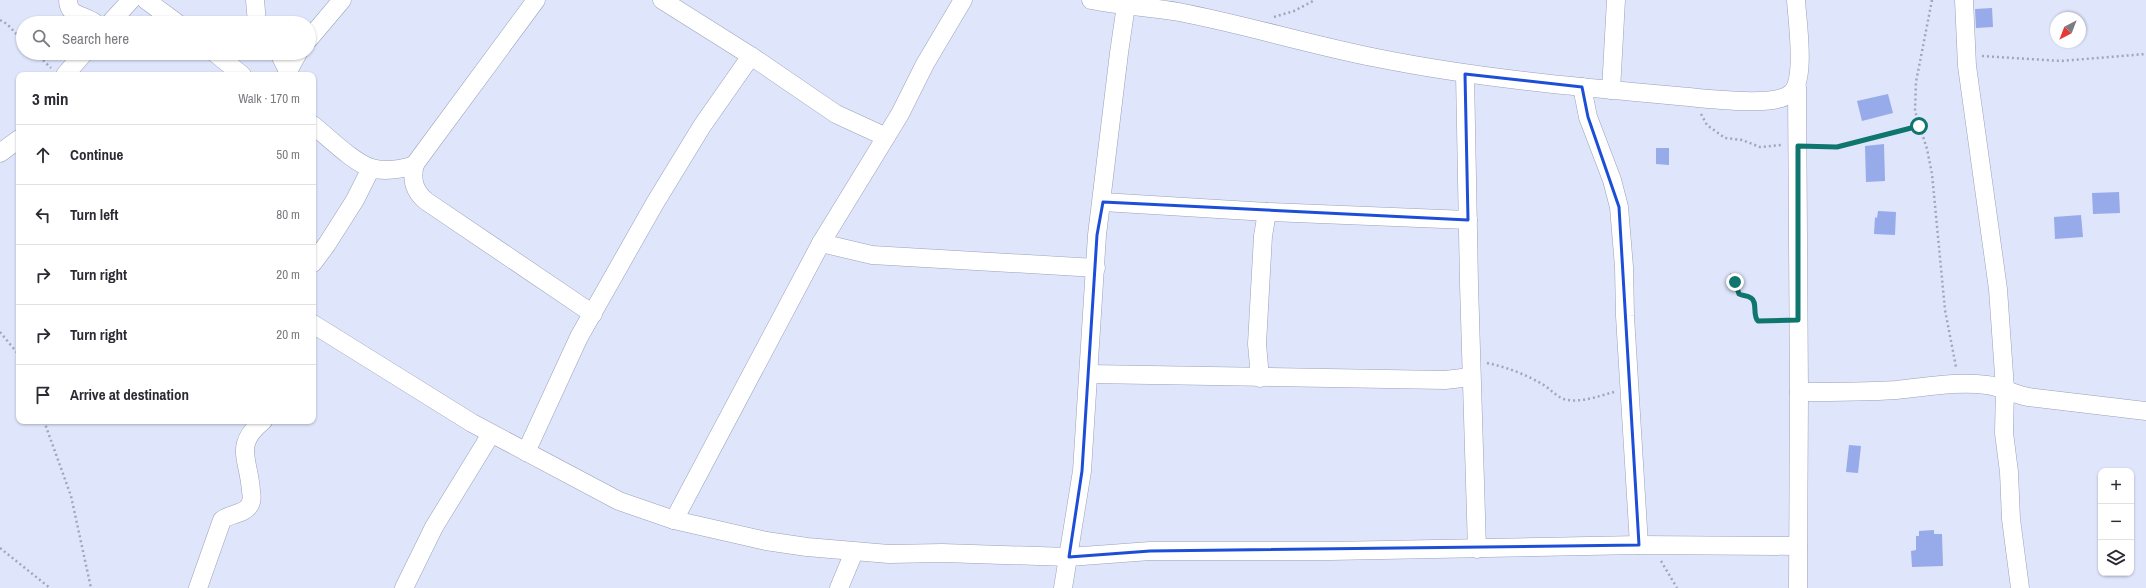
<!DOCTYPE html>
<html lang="en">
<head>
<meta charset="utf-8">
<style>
  :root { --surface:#fff; --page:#f2f2f3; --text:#2b2b33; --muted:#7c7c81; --line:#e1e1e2 }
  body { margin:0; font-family:"Archivo Narrow",sans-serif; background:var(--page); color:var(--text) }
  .controls { position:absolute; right:12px; bottom:12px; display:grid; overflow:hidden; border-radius:8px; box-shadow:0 1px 3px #0004 }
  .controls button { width:36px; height:36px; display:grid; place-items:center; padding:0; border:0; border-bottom:1px solid var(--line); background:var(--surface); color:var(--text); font:20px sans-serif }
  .compass { position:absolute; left:2050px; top:12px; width:36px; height:36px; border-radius:50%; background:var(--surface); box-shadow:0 1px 3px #0004; rotate:222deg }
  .stop { position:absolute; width:12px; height:12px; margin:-9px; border:3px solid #0f766e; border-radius:50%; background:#fff }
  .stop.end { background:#0f766e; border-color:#fff; box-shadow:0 1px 4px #0008 }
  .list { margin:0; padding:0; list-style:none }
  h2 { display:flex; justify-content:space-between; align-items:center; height:52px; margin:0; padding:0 16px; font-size:17px }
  h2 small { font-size:13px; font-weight:400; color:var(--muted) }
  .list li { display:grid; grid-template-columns:26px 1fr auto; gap:12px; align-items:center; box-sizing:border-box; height:60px; padding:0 16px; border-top:1px solid var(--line) }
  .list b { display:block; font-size:15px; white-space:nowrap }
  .list em { font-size:13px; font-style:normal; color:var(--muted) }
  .icon { flex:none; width:22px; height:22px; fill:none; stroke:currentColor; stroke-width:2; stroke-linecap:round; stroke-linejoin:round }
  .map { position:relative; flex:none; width:2146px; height:588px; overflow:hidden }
  .search { position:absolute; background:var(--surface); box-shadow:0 1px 3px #0004; left:16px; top:16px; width:300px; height:44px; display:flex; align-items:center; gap:10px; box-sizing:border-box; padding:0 14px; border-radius:22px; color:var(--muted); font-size:15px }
  .panel { position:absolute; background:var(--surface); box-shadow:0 1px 3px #0004; left:16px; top:72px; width:300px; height:352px; border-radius:8px }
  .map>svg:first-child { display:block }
  .building { fill:#97aaea }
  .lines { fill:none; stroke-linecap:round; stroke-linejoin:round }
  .street-casing { stroke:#99a1ba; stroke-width:19 }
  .path { stroke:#a2a7b8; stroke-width:2.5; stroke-dasharray:2 3; stroke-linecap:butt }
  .street { stroke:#fff; stroke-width:18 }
  .route { stroke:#0f766e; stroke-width:5 }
  .marked { fill:none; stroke:#1d4ed8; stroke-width:3; stroke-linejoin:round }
</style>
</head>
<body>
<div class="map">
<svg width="2146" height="588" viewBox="0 0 2146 588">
  <rect width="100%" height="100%" fill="#dfe5fb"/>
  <g class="building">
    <path d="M1992 8 1993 27 1976 28 1975 9Z"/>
    <path d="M1888 94 1893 113 1862 121 1857 101Z"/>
    <path d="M1884 144 1885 181 1866 182 1865 146Z"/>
    <path d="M1656 148H1669V165L1656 164Z"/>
    <path d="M2119 192 2120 213 2093 214 2092 193Z"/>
    <path d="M1878 211 1896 212 1895 235 1874 234 1875 217 1877 218Z"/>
    <path d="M2081 215 2083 237 2055 239 2054 217Z"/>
    <path d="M1849 445 1861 446 1858 473 1846 472Z"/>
    <path d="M1934 530V534H1942L1943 566 1912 567 1911 551 1916 550V536H1919V531Z"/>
  </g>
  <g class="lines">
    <defs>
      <g id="street">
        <path d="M68 0C68 17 84 14 95 23"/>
        <path d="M146 0 177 23"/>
        <path d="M255 0 257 23"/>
        <path d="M536 0 415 164C411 179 414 191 426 201L593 314"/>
        <path d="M662 0 751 56 836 114 886 137"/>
        <path d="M1091 0C1120 6 1150 7 1179 12 1246 25 1311 45 1377 58 1476 78 1577 87 1678 96 1702 98 1772 108 1790 94 1807 82 1797 20 1796 0"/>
        <path d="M1964 0 1967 66 1998 289 2005 389 2004 433 2009 472 2011 519 2020 588"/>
        <path d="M110 23 131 0"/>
        <path d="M309 39 342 0"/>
        <path d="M215 53 242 75"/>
        <path d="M279 53 288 71"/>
        <path d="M1465 74 1469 284 1477 549"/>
        <path d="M65 75 84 53"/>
        <path d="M286 75 298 53"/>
        <path d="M1582 87 1588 117 1612 180 1619 207 1624 267 1625 316 1639 545"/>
        <path d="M1797 87 1799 392 1798 588"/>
        <path d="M1611 90 1616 0"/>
        <path d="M313 125C329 138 353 162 371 168 385 172 402 169 415 165"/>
        <path d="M0 153 19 139"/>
        <path d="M1103 202 1267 212 1468 220"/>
        <path d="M821 243 872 255 1096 268"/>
        <path d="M313 263 327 244 355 200 371 168"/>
        <path d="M313 324 472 423 619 501 674 520 766 541 807 547 889 554 942 553 1069 557 1150 551H1331L1639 545 1798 546"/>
        <path d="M1089 374 1445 380 1471 377"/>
        <path d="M1260 378 1257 344 1263 236 1267 212"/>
        <path d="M1799 392C1831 392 1864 392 1896 390 1927 387 1957 381 1987 385 2002 387 2013 394 2028 397L2146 411"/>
        <path d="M526 452 579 337 655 203 702 126 751 56"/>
        <path d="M674 520 821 243 900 114 925 64 963 0"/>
        <path d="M198 588 222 520C229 514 244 514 249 506 252 502 252 496 251 491 249 459 233 445 263 421"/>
        <path d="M404 588 434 527 491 434"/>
        <path d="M839 588 854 552"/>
        <path d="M1063 588 1082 471 1097 235 1119 53 1126 5"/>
      </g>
    </defs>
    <use href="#street" class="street-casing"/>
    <g class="path">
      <path d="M1932 0 1916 82 1915 111 1927 149 1932 174 1945 310 1956 367"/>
      <path d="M1274 17 1294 11 1315 0"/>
      <path d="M0 20 7 24 23 41"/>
      <path d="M36 53 51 68"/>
      <path d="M1982 56 2061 61 2146 54"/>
      <path d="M1701 114 1707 125 1725 138 1742 140 1760 147 1781 145"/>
      <path d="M1814 147H1837L1919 126"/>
      <path d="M1730 274 1734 277 1739 294 1752 298C1756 306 1751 314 1758 321H1783"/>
      <path d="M0 332 19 355"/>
      <path d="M1487 363C1506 367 1525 374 1542 384 1551 389 1558 399 1568 400 1584 402 1599 396 1614 392"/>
      <path d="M44 421 71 496 91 588"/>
      <path d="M0 548 50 588"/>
      <path d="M1661 561 1677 588"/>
    </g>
    <use href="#street" class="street"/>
  </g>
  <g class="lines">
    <path class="route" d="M1735 282 1739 294C1742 296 1747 295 1751 298 1758 302 1752 315 1758 321L1798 320V146L1837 147 1919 126"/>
  </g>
  <path class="marked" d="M1465 74 1582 87 1588 117 1619 207 1639 545 1150 551 1069 557 1082 471 1097 235 1103 202 1468 220Z"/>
</svg>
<div class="controls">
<button>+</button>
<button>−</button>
<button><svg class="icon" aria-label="layers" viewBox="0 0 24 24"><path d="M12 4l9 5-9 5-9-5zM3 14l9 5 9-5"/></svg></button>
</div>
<svg class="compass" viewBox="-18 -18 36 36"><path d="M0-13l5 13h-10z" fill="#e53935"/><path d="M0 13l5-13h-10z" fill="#7c7c81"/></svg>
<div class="stop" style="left:1919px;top:126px"></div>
<div class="stop end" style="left:1735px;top:282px"></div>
<div class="search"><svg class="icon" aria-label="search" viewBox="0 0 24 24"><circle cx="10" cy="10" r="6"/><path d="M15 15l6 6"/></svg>Search here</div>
<section class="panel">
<h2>3 min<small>Walk · 170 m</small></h2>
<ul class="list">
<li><svg class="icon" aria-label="ahead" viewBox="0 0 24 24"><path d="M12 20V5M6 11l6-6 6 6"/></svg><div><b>Continue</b></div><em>50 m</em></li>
<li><svg class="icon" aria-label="left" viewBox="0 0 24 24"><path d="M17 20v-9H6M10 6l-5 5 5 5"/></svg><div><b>Turn left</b></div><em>80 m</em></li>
<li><svg class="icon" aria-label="right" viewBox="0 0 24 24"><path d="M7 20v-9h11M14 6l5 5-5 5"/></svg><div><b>Turn right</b></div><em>20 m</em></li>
<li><svg class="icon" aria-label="right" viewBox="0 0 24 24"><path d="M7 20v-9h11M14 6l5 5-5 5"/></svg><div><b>Turn right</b></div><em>20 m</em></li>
<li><svg class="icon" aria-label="arrive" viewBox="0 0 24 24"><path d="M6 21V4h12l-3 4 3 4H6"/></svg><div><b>Arrive at destination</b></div></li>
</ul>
</section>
</div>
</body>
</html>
